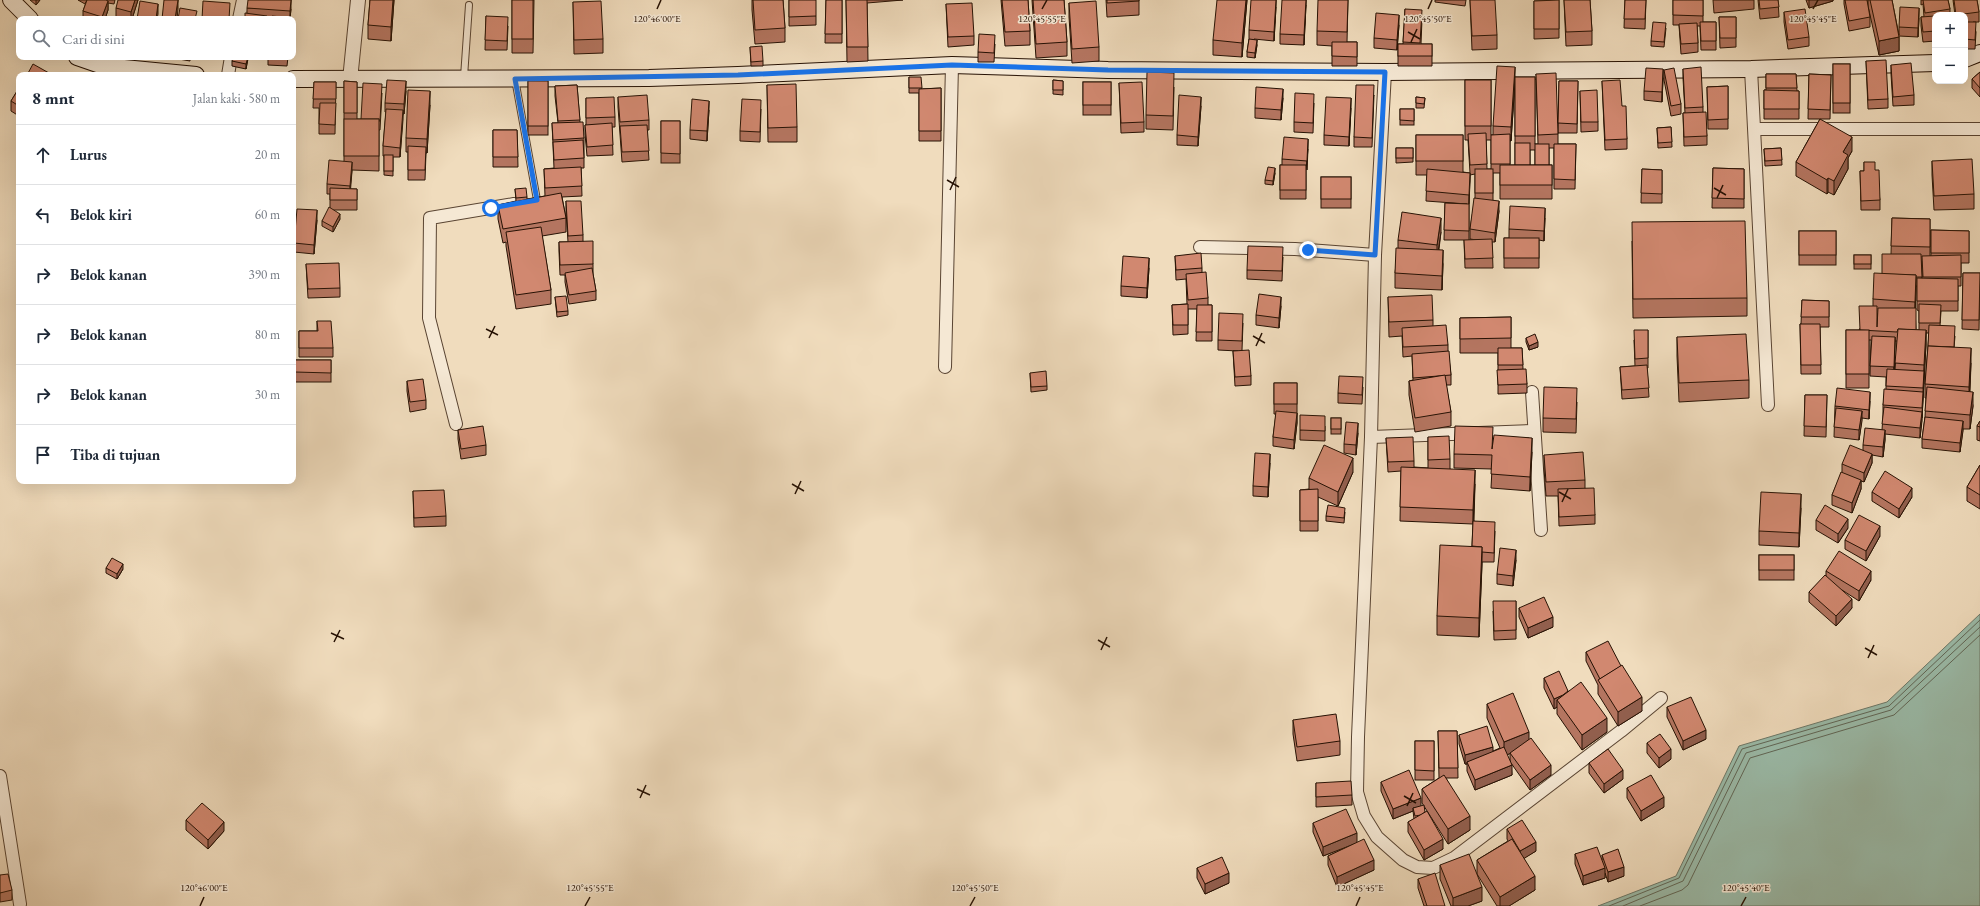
<!DOCTYPE html>
<html lang="id">
<head>
<meta charset="utf-8">
<style>
  :root { --surface:#fff; --page:#f6f6f7; --text:#1f2937; --muted:#747a83; --line:#e0e1e3 }
  body { margin:0; font-family:"EB Garamond",serif; background:var(--page); color:var(--text) }
  .controls { position:absolute; right:12px; top:12px; display:grid; overflow:hidden; border-radius:8px; box-shadow:0 4px 16px #0002 }
  .controls button { width:36px; height:36px; display:grid; place-items:center; padding:0; border:0; border-bottom:1px solid var(--line); background:var(--surface); color:var(--text); font:20px sans-serif }
  .stop { position:absolute; width:12px; height:12px; margin:-9px; border:3px solid #1a73e8; border-radius:50%; background:#fff }
  .stop.end { background:#1a73e8; border-color:#fff; box-shadow:0 1px 4px #0008 }
  .list { margin:0; padding:0; list-style:none }
  h2 { display:flex; justify-content:space-between; align-items:center; height:52px; margin:0; padding:0 16px; font-size:17px }
  h2 small { font-size:13px; font-weight:400; color:var(--muted) }
  .list li { display:grid; grid-template-columns:26px 1fr auto; gap:12px; align-items:center; box-sizing:border-box; height:60px; padding:0 16px; border-top:1px solid var(--line) }
  .list b { display:block; font-size:15px; white-space:nowrap }
  .list em { font-size:13px; font-style:normal; color:var(--muted) }
  .icon { flex:none; width:22px; height:22px; fill:none; stroke:currentColor; stroke-width:2; stroke-linecap:round; stroke-linejoin:round }
  .map { position:relative; flex:none; width:1980px; height:906px; overflow:hidden }
  .search { position:absolute; background:var(--surface); box-shadow:0 4px 16px #0002; left:16px; top:16px; width:280px; height:44px; display:flex; align-items:center; gap:10px; box-sizing:border-box; padding:0 14px; border-radius:8px; color:var(--muted); font-size:15px }
  .panel { position:absolute; background:var(--surface); box-shadow:0 4px 16px #0002; left:16px; top:72px; width:280px; height:412px; border-radius:8px }
  .map>svg:first-child { display:block }
  .water { fill:#9bbcaa; stroke:#6d7868 }
  .lines { fill:none; stroke-linecap:round; stroke-linejoin:round }
  .shore { stroke:#616757; stroke-width:1 }
  .service-casing { stroke:#594432; stroke-width:8 }
  .minor-casing { stroke:#594432; stroke-width:14 }
  .tertiary-casing { stroke:#594432; stroke-width:16 }
  .secondary-casing { stroke:#271204; stroke-width:18 }
  .service { stroke:#f5e8d4; stroke-width:6 }
  .minor { stroke:#f5e8d4; stroke-width:12 }
  .tertiary { stroke:#f5e8d4; stroke-width:14 }
  .secondary { stroke:#f5e8d4; stroke-width:16 }
  .wall { fill:#b47560; stroke:#271204; fill-rule:evenodd }
  .shaded-wall { fill:#925f4e; stroke:#271204 }
  .building { fill:#d18870; stroke:#271204 }
  .route { stroke:#1a73e8; stroke-width:5 }
  .ticks { fill:none; stroke:#271204; stroke-width:1.5 }
  .ticks-label { font-size:10px; text-anchor:middle; fill:#271204; stroke:#f5e8d4; stroke-width:3; stroke-linejoin:round; paint-order:stroke }
</style>
</head>
<body>
<div class="map">
<svg width="1980" height="906" viewBox="0 0 1980 906">
  <rect width="100%" height="100%" fill="#f0dcbd"/>
  <filter id="stains"><feTurbulence type="fractalNoise" baseFrequency=".005" numOctaves="4"/><feColorMatrix values="0 0 0 0 .2 0 0 0 0 .09 0 0 0 0 .02 0 0 0 .5 -.17"/></filter>
  <radialGradient id="worn" r=".72"><stop offset=".6" stop-color="#630" stop-opacity="0"/><stop offset="1" stop-color="#630" stop-opacity=".3"/></radialGradient>
  <path class="water" d="M1980 614V906H1598L1676 876 1739 746 1887 702Z"/>
  <g class="lines">
    <g class="shore">
      <path d="M1609 906 1679 878 1742 749 1889 706 1980 620"/>
      <path d="M1623 906 1683 881 1746 753 1891 710 1980 627"/>
      <path d="M1640 906 1682 890 1688 885 1750 758 1894 715 1980 635"/>
    </g>
    <defs>
      <g id="service">
        <path d="M464 77 469 5"/>
        <path d="M515 79 537 200"/>
      </g>
      <g id="minor">
        <path d="M239 19 243 0"/>
        <path d="M1751 69 1768 405"/>
        <path d="M1385 72 1375 255 1371 437 1358 737 1357 792 1364 816 1377 837 1403 860 1417 867 1433 868 1454 858 1621 731 1661 698"/>
        <path d="M228 75 231 57"/>
        <path d="M1755 129H1980"/>
        <path d="M1200 247 1295 249 1375 255"/>
        <path d="M945 367 952 65"/>
        <path d="M1532 392 1541 530"/>
        <path d="M456 424 429 318 430 218 514 204"/>
        <path d="M1371 437 1534 431"/>
        <path d="M0 776 20 904"/>
      </g>
      <path id="tertiary" d="M350 80 358 0"/>
      <g id="secondary">
        <path d="M11 0 30 19"/>
        <path d="M77 57 103 66 196 75"/>
        <path d="M1965 59 1980 53"/>
        <path d="M293 79 649 78 738 75 952 65 1108 70 1385 72 1751 69 1935 63"/>
      </g>
    </defs>
    <use href="#service" class="service-casing"/>
    <use href="#minor" class="minor-casing"/>
    <use href="#tertiary" class="tertiary-casing"/>
    <use href="#secondary" class="secondary-casing"/>
    <use href="#service" class="service"/>
    <use href="#minor" class="minor"/>
    <use href="#tertiary" class="tertiary"/>
    <use href="#secondary" class="secondary"/>
  </g>
  <g class="wall">
    <path d="M30 0H40L36 5Z"/>
    <path d="M78 0H87L85 4Z"/>
    <path d="M87 0H115L114 4 108 3V10L105 19H83V11Z"/>
    <path d="M138 0 132 19H122L116 17V8Z"/>
    <path d="M370 0H394L391 41 368 39V25Z"/>
    <path d="M512 0H534L533 53H512Z"/>
    <path d="M752 0H783L785 28V42L755 44 752 10Z"/>
    <path d="M789 0 816 16V25L789 26Z"/>
    <path d="M826 0H842V43H825Z"/>
    <path d="M846 0H903L867 3 868 61 847 62Z"/>
    <path d="M1001 0H1028L1030 31V45L1005 46Z"/>
    <path d="M1032 0H1064L1067 42V56L1036 58Z"/>
    <path d="M1106 0H1139V15L1107 17Z"/>
    <path d="M1247 0 1242 57 1213 55V40Z"/>
    <path d="M1348 0 1347 42H1357V66H1332V46L1317 45V31Z"/>
    <path d="M1435 0H1466L1465 6 1435 2Z"/>
    <path d="M1470 0 1497 35V49L1472 50Z"/>
    <path d="M1559 0V38L1534 39V1Z"/>
    <path d="M1564 0H1590L1592 31V45L1566 46Z"/>
    <path d="M1625 0H1646L1645 29 1624 28Z"/>
    <path d="M1673 0H1703V22H1716V50H1701L1700 26H1697L1698 43V52L1681 54 1679 25H1673Z"/>
    <path d="M1713 0H1754V9L1714 13Z"/>
    <path d="M1758 0H1778L1779 17 1760 19Z"/>
    <path d="M1806 0H1833V1L1809 8Z"/>
    <path d="M1844 0H1867L1870 17V27L1849 31 1844 4Z"/>
    <path d="M1868 0H1892L1899 35V27L1919 18 1918 37 1899 36V51L1879 55 1868 6Z"/>
    <path d="M1921 0H1948L1950 9V15H1935V41L1923 42 1921 26V17H1924L1923 4 1921 5Z"/>
    <path d="M1953 0H1977L1979 12V22H1973L1976 32 1975 49H1965V15H1955Z"/>
    <path d="M573 2 603 39V53L574 54Z"/>
    <path d="M1069 3 1099 47V61L1072 63 1069 17Z"/>
    <path d="M946 4 974 36V45L948 47Z"/>
    <path d="M1306 5 1304 45 1280 44V34Z"/>
    <path d="M1276 7 1274 41 1254 39 1257 45 1255 58 1247 57V52L1249 39V30Z"/>
    <path d="M247 8 291 9 290 18 291 19H245L247 13Z"/>
    <path d="M1405 9 1422 19 1421 44H1432V66H1398V44H1403Z"/>
    <path d="M1784 12 1809 37V46L1788 49 1784 22Z"/>
    <path d="M486 16 508 26 507 50H485Z"/>
    <path d="M1719 17H1736V47L1720 48Z"/>
    <path d="M1399 25 1397 50 1374 48V38Z"/>
    <path d="M1666 28 1664 47 1651 46V41Z"/>
    <path d="M995 44 994 62H978V52Z"/>
    <path d="M750 47 763 61V66H751Z"/>
    <path d="M173 57H190V61L173 58Z"/>
    <path d="M248 57 246 69 232 66V61Z"/>
    <path d="M268 57H288L287 66 268 65Z"/>
    <path d="M1866 61 1888 99V108L1868 109Z"/>
    <rect x="1833" y="64" width="17" height="49"/>
    <path d="M1891 65 1914 95V105L1893 106 1891 74Z"/>
    <path d="M1683 69 1703 107V112L1707 136V145L1684 146 1683 113H1685L1683 78Z"/>
    <path d="M1664 70 1681 104V114L1671 116 1664 80Z"/>
    <path d="M1980 72V97L1972 88V79Z"/>
    <path d="M1536 74 1558 134V144H1576L1575 189H1554V148H1549V165H1552V199H1500V173H1493V200L1499 211 1495 242H1492L1493 268H1465L1464 240H1444L1445 203 1467 204 1426 201 1427 175H1416V135H1463V172L1470 173 1468 140H1465V80H1491V135H1493V126L1515 82 1511 141H1510V165H1515V77H1535V144H1538ZM1486 140H1491V169H1487ZM1530 150H1535V165H1530ZM1475 174V198L1470 229V239L1477 240H1469V204L1470 175Z"/>
    <path d="M1766 74H1796L1797 91H1799V119H1764V90H1766Z"/>
    <path d="M1809 74 1831 75 1830 119H1820L1852 151 1848 158V169L1834 195 1828 192 1827 194 1796 176V162L1820 119H1808Z"/>
    <path d="M909 77 922 89 941 88V141H919V93H909Z"/>
    <path d="M1663 79 1662 102 1644 100V91Z"/>
    <path d="M1053 80 1063 81V95L1053 94Z"/>
    <path d="M344 81 357 82V119H361L382 93 380 130H379V171L352 170 350 189H357V210H333L340 219 333 232 322 226V221L330 208V194H327V184L344 161Z"/>
    <rect x="528" y="81" width="20" height="54"/>
    <path d="M1559 81H1578L1577 133H1558Z"/>
    <path d="M1602 81 1622 106 1627 139V149L1605 150Z"/>
    <path d="M314 82H336L335 134H319V108H313Z"/>
    <rect x="1083" y="82" width="28" height="33"/>
    <path d="M1119 83 1144 122V132L1121 133Z"/>
    <path d="M577 85 580 122 584 138V168H581L582 196 562 197 566 218V232L542 236 551 290V304L516 309 506 246V242L503 243 498 219V205L516 201 515 189 527 197V199L545 196 544 169 554 168 552 123H558L555 96V86Z"/>
    <path d="M767 85 797 127V142H768Z"/>
    <path d="M1728 86V129H1708L1707 87Z"/>
    <path d="M1174 87 1173 130 1146 129V115Z"/>
    <path d="M19 88V116L11 111V101Z"/>
    <path d="M406 91 404 114H403L400 157H393V176L384 175V156H383V146L386 112H385V103Z"/>
    <path d="M1580 91 1598 122V131L1581 132Z"/>
    <path d="M1374 95 1372 147H1354V137Z"/>
    <path d="M618 97 649 120V130H647L649 160 622 162 618 107Z"/>
    <path d="M1416 97 1425 98 1424 108H1416Z"/>
    <path d="M586 98 615 117V127H612L613 155 587 156 585 134V125H586Z"/>
    <path d="M1283 98 1281 120 1255 118V108Z"/>
    <path d="M1314 103 1313 133 1294 132V122Z"/>
    <path d="M430 105 427 153H426L425 180H408V152H406V138Z"/>
    <path d="M1201 106 1198 146 1177 145V135Z"/>
    <path d="M1351 108 1349 146 1324 145V135Z"/>
    <path d="M761 109 760 142 740 141V131Z"/>
    <rect x="1400" y="109" width="14" height="16"/>
    <path d="M709 110 707 141 690 139V130Z"/>
    <rect x="661" y="121" width="19" height="42"/>
    <path d="M1671 127 1672 147 1658 148 1657 128Z"/>
    <path d="M493 130H517L518 167H493Z"/>
    <path d="M1396 148H1413V162L1396 163Z"/>
    <path d="M1781 148 1782 165 1765 166 1764 149Z"/>
    <path d="M1308 149 1306 170V199H1280V165H1282V159Z"/>
    <path d="M1932 161 1974 194V209L1934 210 1932 175Z"/>
    <path d="M1864 162 1875 170 1880 200V210H1861L1860 171H1864Z"/>
    <path d="M1713 168 1744 169V208H1712Z"/>
    <path d="M1642 169 1662 170V203H1641Z"/>
    <path d="M1275 173 1273 185 1265 184V180Z"/>
    <rect x="1321" y="177" width="30" height="31"/>
    <path d="M566 201 583 235V241L593 264V274L596 291V300L569 304 565 282V275H560L559 251V242H568L566 211Z"/>
    <path d="M1545 218 1544 241 1539 240V268H1504V238H1509V229Z"/>
    <path d="M1892 218 1930 219V256H1931V230L1969 231V263H1961V286H1958V311H1941L1940 326 1955 336 1954 348 1971 363 1970 391 1973 406 1970 429H1963L1960 452 1922 448V439L1925 417 1926 398H1925V384L1929 333H1926V345L1922 418 1920 438 1885 434V440L1883 457 1872 455V463L1864 482 1861 481V489L1852 513 1832 505V495L1842 472V464L1863 450V445L1882 430 1883 415V405L1886 389V377L1870 376 1871 340H1869V388H1846V330H1859L1873 306V299L1882 274 1891 254ZM1921 261H1922V279V278ZM1916 286H1917V310L1919 311V330H1916L1915 308ZM1877 314H1878L1877 327ZM1895 341H1897L1895 370 1894 369Z"/>
    <path d="M317 220 314 254 294 252V243Z"/>
    <rect x="1799" y="231" width="37" height="34"/>
    <path d="M1441 232 1439 249 1443 264 1442 290 1395 288V273L1398 248V240Z"/>
    <path d="M1632 241 1747 298V316L1633 318Z"/>
    <rect x="1854" y="255" width="17" height="14"/>
    <path d="M1175 256 1202 268V273L1208 298V305H1212V341H1196L1197 309H1188V334L1173 335 1172 305 1187 304 1186 279 1176 280Z"/>
    <path d="M1283 257 1282 281 1247 279V270Z"/>
    <path d="M306 264 340 288V297L308 298Z"/>
    <path d="M1149 268 1147 298 1121 296V286Z"/>
    <path d="M1963 273H1980L1979 330 1962 329Z"/>
    <path d="M555 297 568 311V315L557 317Z"/>
    <path d="M1388 297 1433 320V326L1448 345V351L1451 375V385H1446L1451 412V426L1415 432 1409 395V381L1413 380 1412 356 1403 357 1402 336 1389 337Z"/>
    <path d="M1802 300 1829 301V327H1820L1821 374H1801L1800 324H1801Z"/>
    <path d="M1281 306 1279 328 1256 325V315Z"/>
    <path d="M1511 317V348H1522L1523 369 1527 384V393L1498 394V353H1460V318Z"/>
    <path d="M317 321 333 348V357H299V331H317Z"/>
    <path d="M1243 323 1242 350 1251 376V385L1235 386 1233 351H1238L1218 350V340Z"/>
    <path d="M1648 330V368H1647L1649 397 1622 399 1620 367 1635 366 1634 340Z"/>
    <path d="M1677 337 1749 380V398L1679 402 1677 356Z"/>
    <path d="M1526 338 1538 347 1529 350 1526 342Z"/>
    <rect x="295" y="360" width="36" height="22"/>
    <path d="M1030 373 1047 386V390L1031 392Z"/>
    <path d="M407 381 426 400V409L410 412 407 391Z"/>
    <path d="M1274 383H1297V423L1294 449 1273 446V437L1276 414H1274Z"/>
    <path d="M1363 387 1362 404 1338 403V393Z"/>
    <path d="M1805 395H1827L1826 437 1804 436Z"/>
    <path d="M1870 401 1869 419 1862 418 1859 440 1834 437 1835 406Z"/>
    <path d="M1577 402 1576 433 1543 432V418Z"/>
    <rect x="1331" y="418" width="10" height="16"/>
    <path d="M1980 421V441L1977 440V426Z"/>
    <path d="M1325 426V441L1300 440V430Z"/>
    <path d="M458 430 486 445V455L461 459 458 439Z"/>
    <path d="M1358 433 1356 455 1344 453V444Z"/>
    <path d="M1428 437 1450 459V469L1475 484 1474 521 1495 531 1494 562H1482L1479 637 1437 635V616L1472 546 1473 524 1400 521 1401 471 1388 472 1386 438 1414 461V467L1428 468Z"/>
    <path d="M1493 443 1532 452 1530 491 1491 488 1492 469 1454 468V454Z"/>
    <path d="M1544 455 1585 480V488L1595 515V524L1559 526 1558 496H1546L1544 469Z"/>
    <path d="M1270 463 1268 497 1253 496V486Z"/>
    <path d="M1980 465V509L1967 501V487Z"/>
    <path d="M1353 472 1338 506 1318 497V531H1300V490L1309 489V478Z"/>
    <path d="M413 491 446 516V526L414 527Z"/>
    <path d="M1872 492 1912 497 1899 518 1872 501Z"/>
    <path d="M1801 508 1799 547 1759 545V531Z"/>
    <path d="M1345 512 1344 523 1326 521V516Z"/>
    <path d="M1816 520 1848 528 1838 543 1816 530Z"/>
    <path d="M1880 536 1866 561 1845 549V540Z"/>
    <rect x="1759" y="555" width="35" height="25"/>
    <path d="M1516 560 1513 586 1497 584V574Z"/>
    <path d="M106 568 123 569 117 579 106 573Z"/>
    <path d="M1826 571 1871 580 1859 601 1842 590 1852 608 1836 626 1809 602V592L1826 576Z"/>
    <path d="M1516 601V639L1494 640 1493 611Z"/>
    <path d="M1519 608 1553 627 1528 638 1519 617Z"/>
    <path d="M1586 652 1621 666 1642 711 1618 726 1598 694V685L1586 661Z"/>
    <path d="M1544 678 1568 691 1607 732 1582 750 1557 714V707L1554 709 1544 688Z"/>
    <path d="M1487 704 1529 740 1551 775 1530 790 1511 763 1512 775 1475 790 1467 771V764H1465L1459 744V735L1493 751 1500 748 1487 718ZM1510 753V762L1507 755Z"/>
    <path d="M1667 707 1706 739 1683 750 1667 717Z"/>
    <path d="M1293 720 1340 741V755L1297 761 1293 734Z"/>
    <path d="M1438 731H1457L1458 778H1446L1470 830 1448 844 1422 803V789L1439 778Z"/>
    <rect x="1415" y="741" width="19" height="39"/>
    <path d="M1647 743 1671 759 1659 768 1647 753Z"/>
    <path d="M1589 763 1623 779 1604 793 1589 773Z"/>
    <path d="M1381 782 1421 806 1425 812 1443 849 1424 860 1408 832V822L1414 819 1413 811 1393 819 1381 791Z"/>
    <path d="M1316 783 1352 795V805L1316 807Z"/>
    <path d="M1627 788 1664 807 1641 821 1627 798Z"/>
    <path d="M186 820 224 831 208 849 186 830Z"/>
    <path d="M1313 823 1357 843 1374 870 1337 887 1328 865V856L1356 843 1323 856 1313 832Z"/>
    <path d="M1507 829 1536 851 1524 858 1535 890 1509 906H1497L1477 874V860L1508 841 1507 839Z"/>
    <path d="M1575 854 1602 860V855L1624 876 1608 882 1605 873V878L1583 885 1575 864Z"/>
    <path d="M1440 865 1482 901 1468 906H1451L1440 879Z"/>
    <path d="M1197 868 1229 883 1205 894 1197 878Z"/>
    <path d="M0 875 12 890V900L0 902Z"/>
    <path d="M1418 879 1445 906H1424L1418 888Z"/>
  </g>
  <g class="shaded-wall">
    <path d="M36 0H40L36 5Z"/>
    <path d="M135 0H138L132 19H131V12Z"/>
    <path d="M178 0V9L177 19H175Z"/>
    <path d="M291 0V9L290 19V11Z"/>
    <path d="M393 0H394L391 41V27Z"/>
    <path d="M1246 0H1247L1242 57V43Z"/>
    <path d="M1276 0V7L1274 41V32Z"/>
    <path d="M1306 0V5L1304 45V35Z"/>
    <path d="M1809 0H1833V1L1809 8Z"/>
    <path d="M108 1V10L105 19H102V17Z"/>
    <path d="M158 4V14L157 19H156Z"/>
    <path d="M1919 8V18L1918 37V28Z"/>
    <path d="M1399 15V25L1397 50V40Z"/>
    <path d="M1899 37V51L1879 55V41Z"/>
    <path d="M1257 40V45L1255 58V53Z"/>
    <path d="M248 57V59L246 69V64Z"/>
    <path d="M1515 67V82L1511 141V127Z"/>
    <path d="M1663 69V79L1662 102V92Z"/>
    <path d="M406 81V91L404 114V104Z"/>
    <path d="M1283 89V98L1281 120V110Z"/>
    <path d="M430 91V105L427 153V139Z"/>
    <path d="M1201 97V106L1198 146V137Z"/>
    <path d="M1351 98V108L1349 146V137Z"/>
    <path d="M709 101V110L707 141V131Z"/>
    <path d="M403 110V120L400 157V148Z"/>
    <path d="M1852 137V151L1848 158V169L1834 195V181L1843 152Z"/>
    <path d="M1308 139V149L1307 170V161Z"/>
    <path d="M352 162V171L350 196V186Z"/>
    <path d="M1275 168V173L1273 185V181Z"/>
    <path d="M1470 173V182L1469 204V195Z"/>
    <path d="M1828 178V192L1827 194V180Z"/>
    <path d="M1499 201V211L1495 242V233Z"/>
    <path d="M1545 208V218L1544 241V231Z"/>
    <path d="M317 210V220L314 254V245Z"/>
    <path d="M340 214V219L333 232V227Z"/>
    <path d="M1441 218V232L1437 259V245Z"/>
    <path d="M1443 250V264L1442 290V276Z"/>
    <path d="M1149 258V268L1147 298V288Z"/>
    <path d="M1916 275V290L1915 316V302Z"/>
    <path d="M1281 297V306L1279 328V318Z"/>
    <path d="M1926 330V345L1922 418 1924 365Z"/>
    <path d="M1895 337V346L1894 377V367Z"/>
    <path d="M1538 342V347L1529 350V346Z"/>
    <path d="M1971 348V363L1969 401V387Z"/>
    <path d="M1870 392V401L1869 419V410Z"/>
    <path d="M1973 392V406L1970 429V415Z"/>
    <path d="M1862 411V421L1859 440V430Z"/>
    <path d="M1922 412V421L1920 438V428Z"/>
    <path d="M1297 413V423L1294 449V440Z"/>
    <path d="M1963 421V431L1960 452V443Z"/>
    <path d="M1358 423V433L1356 455V445Z"/>
    <path d="M1885 430V440L1883 457V447Z"/>
    <path d="M1532 438V452L1530 491V477Z"/>
    <path d="M1270 454V463L1268 497V487Z"/>
    <path d="M1872 454V463L1864 482V473Z"/>
    <path d="M1353 458V472L1338 506V492Z"/>
    <path d="M1475 470V484L1473 524V510Z"/>
    <path d="M1861 480V489L1852 513V503Z"/>
    <path d="M1912 488V497L1899 518V509Z"/>
    <path d="M1801 494V508L1799 547V533Z"/>
    <path d="M1848 519V528L1838 543V534Z"/>
    <path d="M1880 526V536L1866 561V551Z"/>
    <path d="M1482 547V565L1479 637V618Z"/>
    <path d="M1516 550V560L1513 586V576Z"/>
    <path d="M123 564V569L117 579V574Z"/>
    <path d="M1871 571V580L1859 601V591Z"/>
    <path d="M1852 599V608L1836 626V616Z"/>
    <path d="M1553 617V627L1528 638V628Z"/>
    <path d="M1569 692 1557 700V707L1554 709V699Z"/>
    <path d="M1642 697V711L1618 726V712Z"/>
    <path d="M1607 718V732L1582 750V735Z"/>
    <path d="M1706 730V739L1683 750V741Z"/>
    <path d="M1529 732V746L1504 756V742Z"/>
    <path d="M1493 747V756L1467 762V764H1465V755Z"/>
    <path d="M1671 749V759L1659 768V758Z"/>
    <path d="M1512 765V775L1475 790V780Z"/>
    <path d="M1551 765V775L1530 790V780Z"/>
    <path d="M1623 770V779L1604 793V784Z"/>
    <path d="M1664 797V807L1641 821V811Z"/>
    <path d="M1421 798V807L1413 808V811L1393 819V809Z"/>
    <path d="M1470 816V830L1448 844V829Z"/>
    <path d="M224 822V831L208 849V840Z"/>
    <path d="M1357 833V843L1323 856V847Z"/>
    <path d="M1443 839V849L1424 860V850Z"/>
    <path d="M1536 842V851L1520 861V851Z"/>
    <path d="M1374 860V870L1337 887V877Z"/>
    <path d="M1624 867V876L1608 882V872Z"/>
    <path d="M1605 868V878L1583 885V876Z"/>
    <path d="M1229 873V883L1205 894V884Z"/>
    <path d="M1535 876V890L1509 906H1500V897Z"/>
    <path d="M1482 887V901L1468 906H1453V898Z"/>
  </g>
  <g class="building">
    <path d="M87 0H106L108 1 102 17 83 11Z"/>
    <path d="M118 0H135L131 12 116 8Z"/>
    <path d="M164 0H178L175 19H162Z"/>
    <path d="M248 0H291L290 11 247 8Z"/>
    <path d="M370 0H393L391 27 368 25Z"/>
    <rect x="512" y="0" width="21" height="39"/>
    <path d="M753 0H783L785 28 755 30Z"/>
    <path d="M789 0H816V16L789 17Z"/>
    <path d="M826 0H842V34H825Z"/>
    <path d="M846 0H867L868 47H847Z"/>
    <path d="M1002 0H1028L1030 31 1005 32Z"/>
    <path d="M1033 0H1064L1067 42 1036 44Z"/>
    <path d="M1107 0H1139V1L1107 3Z"/>
    <path d="M1217 0H1246L1242 43 1213 40Z"/>
    <path d="M1251 0H1276L1274 32 1249 30Z"/>
    <path d="M1282 0H1306L1304 35 1280 34Z"/>
    <path d="M1318 0H1348L1347 32 1317 31Z"/>
    <path d="M1470 0H1495L1497 35 1472 36Z"/>
    <path d="M1559 0V29H1534V1Z"/>
    <path d="M1564 0H1590L1592 31 1566 32Z"/>
    <path d="M1625 0H1646L1645 19H1624Z"/>
    <path d="M1673 0H1703V16L1673 15Z"/>
    <path d="M1759 0H1778L1779 7 1760 9Z"/>
    <path d="M1845 0H1867L1870 17 1849 21Z"/>
    <path d="M1870 0H1892L1899 37 1879 41Z"/>
    <path d="M1923 0H1948L1950 9 1925 13Z"/>
    <path d="M1954 0H1977L1979 12 1956 15Z"/>
    <path d="M140 1 158 4 156 19H137Z"/>
    <path d="M203 1 230 3 229 19H202Z"/>
    <path d="M601 1 603 39 574 40 573 2Z"/>
    <path d="M1096 1 1099 47 1072 49 1069 3Z"/>
    <path d="M972 3 974 36 948 37 946 4Z"/>
    <path d="M1900 7 1919 8 1918 28 1899 27Z"/>
    <path d="M180 8 197 11 195 19H178Z"/>
    <path d="M1405 9 1422 10 1420 43 1403 42Z"/>
    <path d="M1805 9 1809 37 1788 40 1784 12Z"/>
    <path d="M245 13 267 16V19H245Z"/>
    <path d="M1376 13 1399 15 1397 40 1374 38Z"/>
    <path d="M272 16 291 18 290 19H272Z"/>
    <path d="M486 16 508 17 507 41 485 40Z"/>
    <path d="M1935 16V31L1923 32 1921 17Z"/>
    <path d="M1719 17H1736V38H1720Z"/>
    <path d="M1653 22 1666 23 1664 42 1651 41Z"/>
    <path d="M1700 22H1716V41H1701Z"/>
    <path d="M1965 22H1976L1975 40 1965 39Z"/>
    <path d="M1697 23 1698 43 1681 44 1679 24Z"/>
    <path d="M979 34 995 35 994 53 978 52Z"/>
    <path d="M1249 39 1257 40 1255 53 1247 52Z"/>
    <path d="M1332 42H1357V57L1332 56Z"/>
    <rect x="1398" y="44" width="34" height="12"/>
    <path d="M762 46 763 61 751 62 750 47Z"/>
    <path d="M233 57H248L246 64 232 61Z"/>
    <path d="M1886 60 1888 99 1868 100 1866 61Z"/>
    <path d="M1911 63 1914 95 1893 97 1891 65Z"/>
    <path d="M33 64 49 73 48 75H27Z"/>
    <rect x="1833" y="64" width="17" height="39"/>
    <path d="M1497 66 1515 67 1511 127 1493 126Z"/>
    <path d="M1701 67 1703 107 1685 108 1683 69Z"/>
    <path d="M1646 68 1663 69 1662 92 1644 91Z"/>
    <path d="M1674 68 1681 104 1671 106 1664 70Z"/>
    <path d="M1147 72 1174 73 1173 116 1146 115Z"/>
    <path d="M1980 72V88L1972 79Z"/>
    <path d="M128 73 136 75H128Z"/>
    <path d="M1556 73 1558 134 1538 135 1536 74Z"/>
    <path d="M1766 74H1796L1797 88H1766Z"/>
    <path d="M1809 74 1831 75 1830 110 1808 109Z"/>
    <path d="M909 77H921L922 88H909Z"/>
    <rect x="1515" y="77" width="20" height="59"/>
    <path d="M387 80 406 81 404 104 385 103Z"/>
    <path d="M1053 80 1063 81V90H1053Z"/>
    <rect x="1465" y="80" width="26" height="46"/>
    <path d="M1620 80 1622 106H1626L1627 139 1605 140 1602 81Z"/>
    <path d="M344 81 357 82V113H344Z"/>
    <rect x="528" y="81" width="20" height="45"/>
    <path d="M1559 81H1578L1577 124 1558 123Z"/>
    <path d="M314 82H336V99H313Z"/>
    <rect x="1083" y="82" width="28" height="23"/>
    <path d="M1142 82 1144 122 1121 123 1119 83Z"/>
    <path d="M363 83 382 84 380 121H379V119H361Z"/>
    <path d="M796 84 797 127 768 128 767 85Z"/>
    <path d="M577 85 580 120 558 121 555 86Z"/>
    <path d="M1356 85H1374L1372 138 1354 137Z"/>
    <path d="M1728 86V119L1708 120 1707 87Z"/>
    <path d="M1256 87 1283 89 1281 110 1255 108Z"/>
    <path d="M19 88V106L11 101Z"/>
    <path d="M941 88V131H919V89Z"/>
    <path d="M408 90 430 91 427 139 406 138Z"/>
    <path d="M1597 90 1598 122H1581L1580 91Z"/>
    <path d="M1764 90 1799 91V109H1764Z"/>
    <path d="M1295 93 1314 94 1313 123 1294 122Z"/>
    <path d="M647 95 649 120 620 122 618 97Z"/>
    <path d="M1179 95 1201 97 1198 137 1177 135Z"/>
    <path d="M614 97 615 117 586 118V98Z"/>
    <path d="M1326 97 1351 98 1349 137 1324 135Z"/>
    <path d="M1416 97 1425 98 1424 104 1416 103Z"/>
    <path d="M692 99 709 101 707 131 690 130Z"/>
    <path d="M742 99 761 100 760 132 740 131Z"/>
    <path d="M320 103H336L335 125 319 124Z"/>
    <path d="M386 109 403 110 400 148 383 146Z"/>
    <path d="M1400 109H1414V121L1400 120Z"/>
    <path d="M1706 112 1707 136 1684 137 1683 113Z"/>
    <rect x="344" y="119" width="35" height="37"/>
    <path d="M1820 119 1852 137 1843 152 1848 155 1834 181 1828 178 1827 180 1796 162Z"/>
    <path d="M661 121H680V154L661 153Z"/>
    <path d="M583 122 584 138 553 140 552 123Z"/>
    <path d="M612 123 613 145 587 147 585 125Z"/>
    <path d="M647 125 649 151 622 152 620 126Z"/>
    <path d="M1671 127 1672 142 1658 143 1657 128Z"/>
    <path d="M493 130H517L518 157H493Z"/>
    <path d="M1486 133 1487 164 1470 165 1468 134Z"/>
    <path d="M1510 134V164H1491V135Z"/>
    <rect x="1416" y="135" width="47" height="26"/>
    <path d="M1284 137 1308 139 1307 161 1282 159Z"/>
    <path d="M583 140 584 158 554 160 553 142Z"/>
    <rect x="1515" y="143" width="15" height="22"/>
    <rect x="1535" y="144" width="14" height="21"/>
    <path d="M1554 144H1576L1575 180 1554 179Z"/>
    <path d="M408 146 426 147 425 170H408Z"/>
    <rect x="1396" y="148" width="17" height="10"/>
    <path d="M1781 148 1782 160 1765 161 1764 149Z"/>
    <rect x="384" y="155" width="9" height="16"/>
    <path d="M1972 159 1974 194 1934 196 1932 161Z"/>
    <path d="M329 160 352 162 350 186 327 184Z"/>
    <path d="M1864 162H1875V170H1879L1880 200 1861 201 1860 171H1864Z"/>
    <rect x="1280" y="165" width="26" height="25"/>
    <rect x="1500" y="165" width="52" height="20"/>
    <path d="M581 167 582 186 545 188 544 169Z"/>
    <path d="M1268 167 1275 168 1273 181 1265 180Z"/>
    <path d="M1713 168 1744 169V199L1712 198Z"/>
    <path d="M1427 169 1470 173 1469 195 1426 191Z"/>
    <rect x="1475" y="169" width="18" height="24"/>
    <path d="M1642 169 1662 170V194L1641 193Z"/>
    <rect x="1321" y="177" width="30" height="22"/>
    <path d="M330 188 357 189V200H330Z"/>
    <path d="M526 188 527 197 516 198 515 189Z"/>
    <path d="M561 193 566 218 503 229 498 205Z"/>
    <path d="M1474 198 1499 201 1495 233 1470 229Z"/>
    <path d="M566 201H581L583 235 568 236Z"/>
    <path d="M1445 203 1469 204V231L1444 230Z"/>
    <path d="M1510 206 1545 208 1544 231 1509 229Z"/>
    <path d="M329 207 340 214 333 227 322 221Z"/>
    <path d="M297 209 317 210 314 245 294 243Z"/>
    <path d="M1402 212 1441 218 1437 245 1398 240Z"/>
    <path d="M1892 218 1930 219V247L1891 246Z"/>
    <path d="M1745 221 1747 298 1633 299 1632 222Z"/>
    <path d="M541 227 551 290 516 295 506 232Z"/>
    <path d="M1931 230 1969 231V253H1931Z"/>
    <rect x="1799" y="231" width="37" height="24"/>
    <rect x="1504" y="238" width="35" height="20"/>
    <path d="M1492 239 1493 258 1465 259 1464 240Z"/>
    <path d="M593 241V264L560 265 559 242Z"/>
    <path d="M1248 246 1283 247 1282 271 1247 270Z"/>
    <path d="M1396 248 1443 250 1442 276 1395 273Z"/>
    <path d="M1201 253 1202 268 1176 270 1175 256Z"/>
    <path d="M1882 254H1921L1922 277H1916V275L1882 274Z"/>
    <rect x="1854" y="255" width="17" height="9"/>
    <path d="M1961 255V277H1923L1922 256Z"/>
    <path d="M1123 256 1149 258 1147 288 1121 286Z"/>
    <path d="M339 263 340 288 308 289 306 264Z"/>
    <path d="M592 268 596 291 569 295 565 273Z"/>
    <path d="M1206 272 1208 298 1188 300 1186 274Z"/>
    <path d="M1874 273 1916 275 1915 302 1873 299Z"/>
    <path d="M1963 273H1980L1979 320H1962Z"/>
    <path d="M1917 278 1958 279V301H1917Z"/>
    <path d="M1259 294 1281 297 1279 318 1256 315Z"/>
    <path d="M1432 295 1433 320 1389 322 1388 297Z"/>
    <path d="M566 296 568 311 557 312 555 297Z"/>
    <path d="M1802 300 1829 301V317H1801Z"/>
    <path d="M1188 304V325H1173L1172 305Z"/>
    <path d="M1919 304 1941 305 1940 323H1919Z"/>
    <path d="M1197 305H1212V332H1196Z"/>
    <path d="M1859 306H1877V327L1878 308H1916V330L1898 329 1897 332 1860 330Z"/>
    <path d="M1219 313 1243 314 1242 341 1218 340Z"/>
    <path d="M1511 317V338L1460 339V318Z"/>
    <path d="M317 321H331L333 348H299V331H318Z"/>
    <path d="M1800 324H1820L1821 365H1801Z"/>
    <path d="M1446 325 1448 345 1403 347 1402 328Z"/>
    <path d="M1929 325 1955 326 1954 347 1928 346Z"/>
    <path d="M1898 329 1926 330 1924 365 1895 363Z"/>
    <path d="M1634 330H1648V358L1635 359Z"/>
    <rect x="1846" y="330" width="23" height="44"/>
    <path d="M1535 334 1538 342 1529 346 1526 338Z"/>
    <path d="M1746 334 1749 380 1679 383 1677 337Z"/>
    <path d="M1872 336 1895 337 1894 367 1870 366Z"/>
    <path d="M1928 346 1971 348 1969 387 1925 384Z"/>
    <path d="M1498 348H1522L1523 365H1498Z"/>
    <path d="M1249 350 1251 376 1235 377 1233 351Z"/>
    <path d="M1449 351 1451 375 1413 378 1412 354Z"/>
    <path d="M295 360H331V373L295 372Z"/>
    <path d="M1647 365 1649 388 1622 390 1620 367Z"/>
    <path d="M1526 369 1527 384 1498 385 1497 370Z"/>
    <path d="M1887 369 1924 371 1923 388 1886 386Z"/>
    <path d="M1046 371 1047 386 1031 387 1030 373Z"/>
    <path d="M1445 375 1451 412 1415 418 1409 381Z"/>
    <path d="M1339 376 1363 377 1362 395 1338 393Z"/>
    <path d="M423 379 426 400 410 402 407 381Z"/>
    <rect x="1274" y="383" width="23" height="21"/>
    <path d="M1544 387 1577 388 1576 419 1543 418Z"/>
    <path d="M1927 387 1973 392 1970 415 1925 411Z"/>
    <path d="M1837 388 1870 392 1869 410 1835 406Z"/>
    <path d="M1884 389 1923 392 1922 408 1883 405Z"/>
    <path d="M1805 395H1827L1826 427 1804 426Z"/>
    <path d="M1884 407 1922 412 1920 428 1882 424Z"/>
    <path d="M1836 408 1862 411 1859 430 1834 427Z"/>
    <path d="M1276 411 1297 413 1294 440 1273 437Z"/>
    <path d="M1300 415 1325 416V431L1300 430Z"/>
    <path d="M1925 417 1963 421 1960 443 1922 439Z"/>
    <rect x="1331" y="418" width="10" height="11"/>
    <path d="M1980 421V427L1977 426Z"/>
    <path d="M1346 422 1358 423 1356 445 1344 444Z"/>
    <path d="M483 426 486 445 461 449 458 430Z"/>
    <path d="M1455 426 1493 427 1492 449 1494 435 1532 438 1530 477 1491 474 1492 455 1454 454Z"/>
    <path d="M1865 428 1885 430 1883 447 1863 445Z"/>
    <path d="M1449 436 1450 459 1428 460V437Z"/>
    <path d="M1413 437 1414 461 1388 462 1386 438Z"/>
    <path d="M1324 445 1353 458 1338 492 1309 478Z"/>
    <path d="M1850 445 1872 454 1864 473 1842 464Z"/>
    <path d="M1583 452 1585 480 1546 482 1544 455Z"/>
    <path d="M1255 453 1270 454 1268 487 1253 486Z"/>
    <path d="M1980 465V495L1967 487Z"/>
    <path d="M1401 467 1475 470 1473 510 1400 507Z"/>
    <path d="M1885 471 1912 488 1899 509 1872 492Z"/>
    <path d="M1841 472 1861 480 1852 503 1832 495Z"/>
    <path d="M1594 488 1595 515 1559 517 1558 489Z"/>
    <path d="M1318 489V521H1300V490Z"/>
    <path d="M444 490 446 516 414 518 413 491Z"/>
    <path d="M1761 492 1801 494 1799 533 1759 531Z"/>
    <path d="M1328 505 1345 508 1344 518 1326 516Z"/>
    <path d="M1825 505 1848 519 1838 534 1816 520Z"/>
    <path d="M1859 515 1880 526 1866 551 1845 540Z"/>
    <path d="M1473 521 1495 522 1494 553 1482 552V547L1472 546Z"/>
    <path d="M1440 545 1482 547 1479 618 1437 616Z"/>
    <path d="M1500 548 1516 550 1513 576 1497 574Z"/>
    <path d="M1839 551 1871 571 1859 591 1826 571Z"/>
    <rect x="1759" y="555" width="35" height="15"/>
    <path d="M112 558 123 564 117 574 106 568Z"/>
    <path d="M1825 575 1852 599 1836 616 1809 592Z"/>
    <path d="M1544 597 1553 617 1528 628 1519 608Z"/>
    <path d="M1493 601H1516V630L1494 631Z"/>
    <path d="M1608 641 1621 666 1600 679 1586 652Z"/>
    <path d="M1622 665 1642 697 1618 712 1598 680Z"/>
    <path d="M1559 671 1568 691 1563 695 1554 699 1544 678Z"/>
    <path d="M1581 682 1607 718 1582 735 1557 700Z"/>
    <path d="M1513 693 1529 732 1504 742 1487 704Z"/>
    <path d="M1691 697 1706 730 1683 741 1667 707Z"/>
    <path d="M1336 714 1340 741 1297 747 1293 720Z"/>
    <path d="M1487 726 1493 747 1465 755 1459 735Z"/>
    <path d="M1438 731H1457L1458 768H1439Z"/>
    <path d="M1660 734 1671 749 1659 758 1647 743Z"/>
    <path d="M1531 738 1551 765 1530 780 1510 753Z"/>
    <path d="M1415 741H1434V771L1415 770Z"/>
    <path d="M1504 747 1512 765 1475 780 1467 762Z"/>
    <path d="M1608 749 1623 770 1604 784 1589 763Z"/>
    <path d="M1409 770 1421 798 1393 809 1381 782Z"/>
    <path d="M1444 775 1470 816 1448 829 1422 789Z"/>
    <path d="M1651 775 1664 797 1641 811 1627 788Z"/>
    <path d="M1351 781 1352 795 1316 797V783Z"/>
    <path d="M202 803 224 822 208 840 186 820Z"/>
    <path d="M1424 805 1425 812 1421 815 1415 816 1413 808Z"/>
    <path d="M1346 809 1357 833 1323 847 1313 823Z"/>
    <path d="M1427 811 1443 839 1424 850 1408 822Z"/>
    <path d="M1522 820 1536 842 1520 851 1507 829Z"/>
    <path d="M1364 839 1374 860 1337 877 1328 856Z"/>
    <path d="M1512 839 1535 876 1500 897 1477 860Z"/>
    <path d="M1597 847 1605 868 1583 876 1575 854Z"/>
    <path d="M1618 849 1624 867 1608 872 1602 855Z"/>
    <path d="M1469 854 1482 887 1453 898 1440 865Z"/>
    <path d="M1222 857 1229 873 1205 884 1197 868Z"/>
    <path d="M1435 873 1445 906H1427L1418 879Z"/>
    <path d="M8 874 12 890 0 893V875Z"/>
  </g>
  <g class="lines">
    <path class="route" d="M491 208 537 200 515 79 738 75 952 65 1108 70 1385 72 1375 255 1308 250"/>
  </g>
  <path class="ticks" d="M657 9 661 0M1042 9 1047 0M1428 9 1432 0M1813 9 1818 0M1408 32 1420 39M1411 42 1417 29M947 180 959 187M1714 188 1726 195M950 190 956 177M1717 198 1723 185M486 329 498 335M1253 336 1265 343M489 338 495 326M1256 346 1262 333M792 484 804 491M1559 492 1571 499M795 494 801 481M1562 502 1568 489M331 633 344 639M1098 640 1110 647M334 642 340 630M1865 648 1877 655M1101 650 1107 637M1868 658 1874 645M637 789 650 795M1404 796 1416 803M640 798 646 785M1407 806 1413 793M200 906 204 897M585 906 590 897M970 906 975 897M1356 906 1360 897M1741 906 1746 897"/>
  <g class="ticks-label">
    <text x="657" y="22">120°46'00"E</text>
    <text x="1042" y="22">120°45'55"E</text>
    <text x="1428" y="22">120°45'50"E</text>
    <text x="1813" y="22">120°45'45"E</text>
    <text x="204" y="891">120°46'00"E</text>
    <text x="590" y="891">120°45'55"E</text>
    <text x="975" y="891">120°45'50"E</text>
    <text x="1360" y="891">120°45'45"E</text>
    <text x="1746" y="891">120°45'40"E</text>
  </g>
  <rect width="100%" height="100%" filter="url(#stains)"/>
  <rect width="100%" height="100%" fill="url(#worn)"/>
</svg>
<div class="controls">
<button>+</button>
<button>−</button>
</div>
<div class="stop" style="left:491px;top:208px"></div>
<div class="stop end" style="left:1308px;top:250px"></div>
<div class="search"><svg class="icon" aria-label="search" viewBox="0 0 24 24"><circle cx="10" cy="10" r="6"/><path d="M15 15l6 6"/></svg>Cari di sini</div>
<section class="panel">
<h2>8 mnt<small>Jalan kaki · 580 m</small></h2>
<ul class="list">
<li><svg class="icon" aria-label="ahead" viewBox="0 0 24 24"><path d="M12 20V5M6 11l6-6 6 6"/></svg><div><b>Lurus</b></div><em>20 m</em></li>
<li><svg class="icon" aria-label="left" viewBox="0 0 24 24"><path d="M17 20v-9H6M10 6l-5 5 5 5"/></svg><div><b>Belok kiri</b></div><em>60 m</em></li>
<li><svg class="icon" aria-label="right" viewBox="0 0 24 24"><path d="M7 20v-9h11M14 6l5 5-5 5"/></svg><div><b>Belok kanan</b></div><em>390 m</em></li>
<li><svg class="icon" aria-label="right" viewBox="0 0 24 24"><path d="M7 20v-9h11M14 6l5 5-5 5"/></svg><div><b>Belok kanan</b></div><em>80 m</em></li>
<li><svg class="icon" aria-label="right" viewBox="0 0 24 24"><path d="M7 20v-9h11M14 6l5 5-5 5"/></svg><div><b>Belok kanan</b></div><em>30 m</em></li>
<li><svg class="icon" aria-label="arrive" viewBox="0 0 24 24"><path d="M6 21V4h12l-3 4 3 4H6"/></svg><div><b>Tiba di tujuan</b></div></li>
</ul>
</section>
</div>
</body>
</html>
